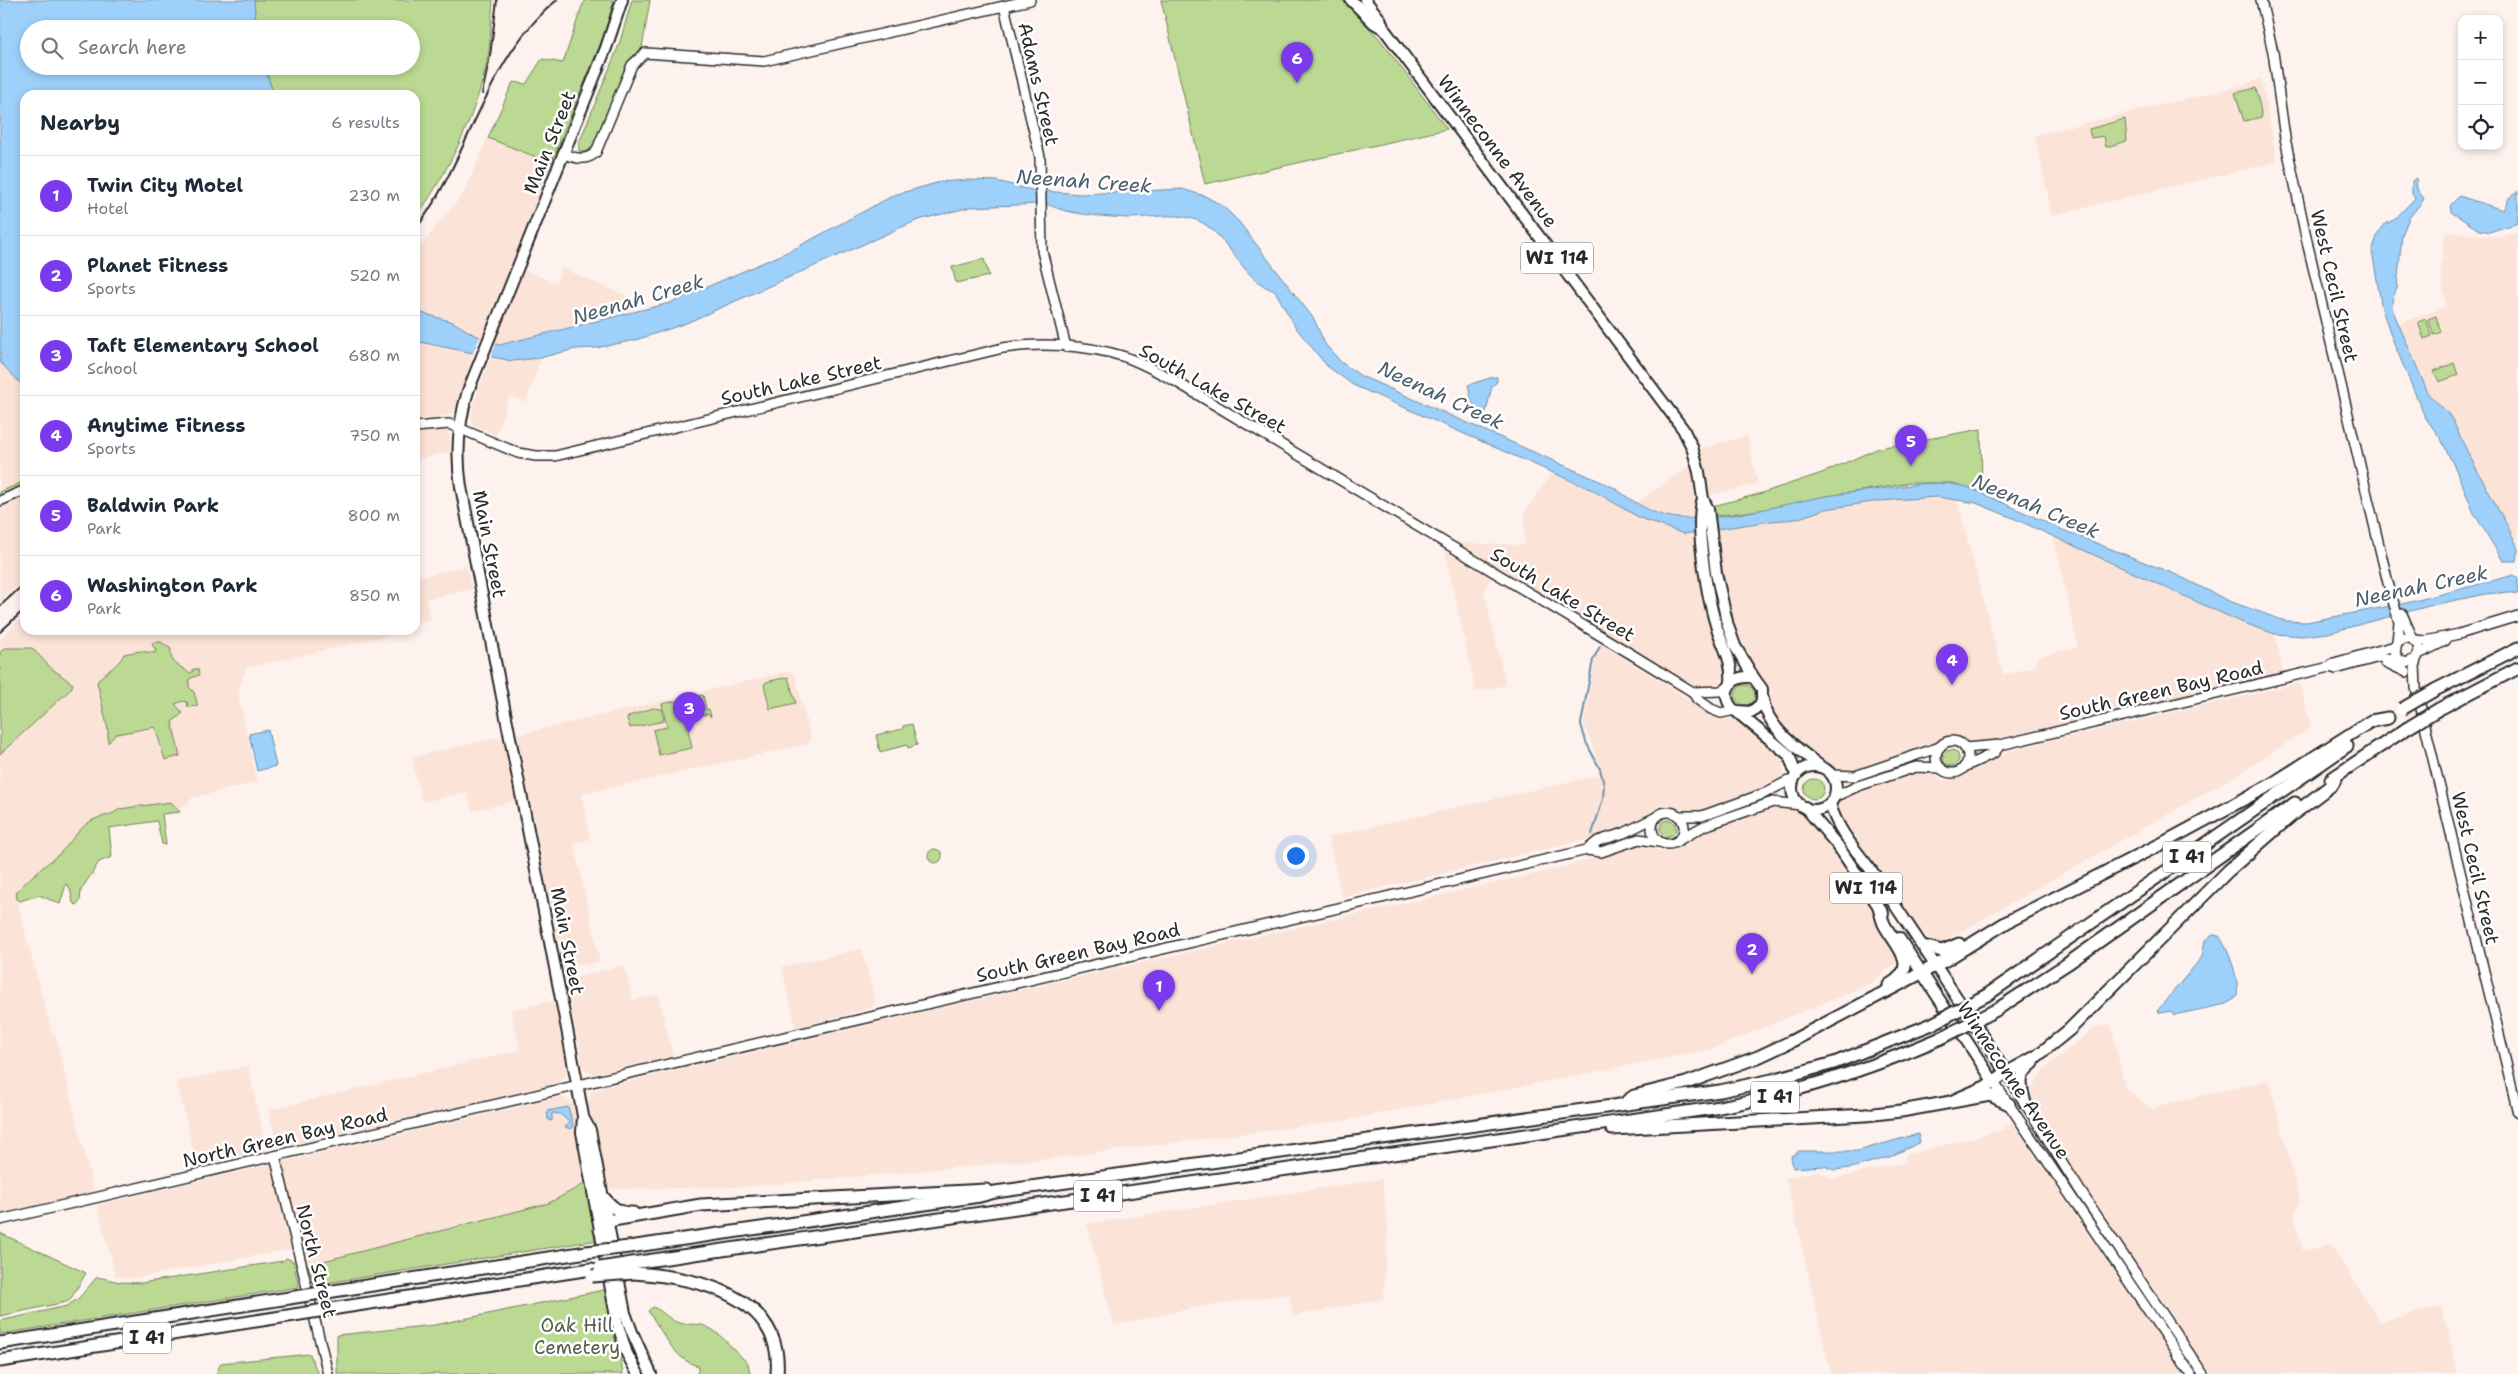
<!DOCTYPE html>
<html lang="en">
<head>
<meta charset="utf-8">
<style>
  :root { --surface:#fff; --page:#f2f2f3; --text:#1f2937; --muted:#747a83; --line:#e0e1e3; --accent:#7c3aed }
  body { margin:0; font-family:"Shantell Sans",sans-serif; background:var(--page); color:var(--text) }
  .controls { position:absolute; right:15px; top:15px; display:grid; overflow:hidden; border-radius:10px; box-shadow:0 2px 8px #0003 }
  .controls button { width:45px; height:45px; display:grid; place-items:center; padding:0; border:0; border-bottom:1px solid var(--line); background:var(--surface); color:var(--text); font:25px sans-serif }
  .you { position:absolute; left:1295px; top:855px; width:18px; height:18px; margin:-12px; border:4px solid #fff; border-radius:50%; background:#1a73e8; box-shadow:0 0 0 8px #1a73e833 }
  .badge { display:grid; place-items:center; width:32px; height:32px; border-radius:50%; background:var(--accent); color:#fff; font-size:16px; font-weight:700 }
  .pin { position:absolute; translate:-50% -41px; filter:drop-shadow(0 1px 2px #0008) }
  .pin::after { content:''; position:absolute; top:26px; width:18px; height:15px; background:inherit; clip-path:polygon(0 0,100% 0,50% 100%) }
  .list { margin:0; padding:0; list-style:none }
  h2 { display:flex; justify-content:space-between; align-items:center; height:65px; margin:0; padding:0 20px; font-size:21px }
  h2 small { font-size:16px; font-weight:400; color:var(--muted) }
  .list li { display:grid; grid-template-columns:32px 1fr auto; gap:15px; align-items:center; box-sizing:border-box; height:80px; padding:0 20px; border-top:1px solid var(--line) }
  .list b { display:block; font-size:19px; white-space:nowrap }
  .list p { margin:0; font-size:16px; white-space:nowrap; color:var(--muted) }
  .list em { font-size:16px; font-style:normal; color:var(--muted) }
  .icon { flex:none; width:28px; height:28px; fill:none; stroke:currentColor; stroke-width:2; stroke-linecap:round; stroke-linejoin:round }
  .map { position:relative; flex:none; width:2518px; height:1374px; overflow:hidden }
  .search { position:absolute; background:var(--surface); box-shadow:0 2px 8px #0003; left:20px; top:20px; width:400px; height:55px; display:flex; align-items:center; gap:12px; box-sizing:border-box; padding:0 18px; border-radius:28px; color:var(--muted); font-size:19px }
  .panel { position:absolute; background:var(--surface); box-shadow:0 2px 8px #0003; left:20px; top:90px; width:400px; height:545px; border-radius:15px }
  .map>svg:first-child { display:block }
  .built { fill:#fbe3d8 }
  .green { fill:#bbd992; stroke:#73825e }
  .water { fill:#9dd0fa; stroke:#6f8ea7 }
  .pier { fill:#fdf2ed }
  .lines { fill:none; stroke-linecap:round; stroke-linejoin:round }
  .stream { stroke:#6f8ea7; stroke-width:2 }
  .secondary-casing { stroke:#2b2b2b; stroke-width:12 }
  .primary-casing { stroke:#2b2b2b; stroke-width:14 }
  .highway-casing { stroke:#2b2b2b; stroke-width:15 }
  .secondary { stroke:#fff; stroke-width:9 }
  .primary { stroke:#fff; stroke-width:10 }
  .highway { stroke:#fff; stroke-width:11 }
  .rail { stroke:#2b2b2b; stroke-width:2 }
  .highway-bridge-casing { stroke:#2b2b2b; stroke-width:15; stroke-linecap:butt }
  .highway-bridge { stroke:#fff; stroke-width:11 }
  .labels { text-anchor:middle; stroke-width:5; stroke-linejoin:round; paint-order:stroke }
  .shield { fill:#fff; stroke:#6b6b6b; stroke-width:1 }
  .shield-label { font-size:18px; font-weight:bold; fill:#2b2b2b }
  .street-label { font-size:19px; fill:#2b2b2b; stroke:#fff }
  .park-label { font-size:19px; fill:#565f4a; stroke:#fff }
  .water-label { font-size:20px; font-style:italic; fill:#4d5d69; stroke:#fff }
</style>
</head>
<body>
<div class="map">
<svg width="2518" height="1374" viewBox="0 0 2518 1374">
  <rect width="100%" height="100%" fill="#fdf2ed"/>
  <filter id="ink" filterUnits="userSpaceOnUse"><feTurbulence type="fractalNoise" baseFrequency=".02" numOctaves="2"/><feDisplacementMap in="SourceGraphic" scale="10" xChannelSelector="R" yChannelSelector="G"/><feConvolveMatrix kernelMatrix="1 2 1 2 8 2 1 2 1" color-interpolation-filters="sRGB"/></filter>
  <g filter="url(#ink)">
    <g class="built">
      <path d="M2261 78 2277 162 2052 215 2035 135 2245 85Z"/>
      <path d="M488 138 558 166 517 267 556 283 562 268 627 296 631 313H623L499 345 489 338 473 334 453 322 415 311V253L463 194Z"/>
      <path d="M2445 232 2500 237 2518 232V546L2511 536 2504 516 2499 511 2467 451 2459 430 2441 407 2429 395 2421 372 2398 324 2446 307 2441 269Z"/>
      <path d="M415 341 473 353 456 409 447 416 415 420Z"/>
      <path d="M491 357 512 361 541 357 526 402 509 396 496 435 473 424 471 418 476 396Z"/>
      <path d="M0 362 25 388V578L0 601Z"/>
      <path d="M445 430 450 436 451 452 415 460V434Z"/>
      <path d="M1747 436 1758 484 1709 495 1699 449Z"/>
      <path d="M1691 465 1696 516 1694 518 1660 514 1636 503Z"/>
      <path d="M1552 474 1592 490 1664 526 1684 534 1695 532 1697 535 1727 673 1718 686 1703 689 1687 681 1456 543 1524 545 1525 511Z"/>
      <path d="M1937 497 1957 499 2003 675 2036 667 2037 657 2078 647 2054 537 2241 622 2275 634 2283 672 2005 737 1986 744H1972L1945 738 1919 752 1849 772 1833 770 1790 734 1771 713 1769 705 1771 694 1766 682 1743 652 1735 635 1724 594 1715 535 1717 528 1796 519 1826 509 1879 501Z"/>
      <path d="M1445 551 1491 578 1484 591 1506 685 1476 692Z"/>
      <path d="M466 566 472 589 426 599 430 619 415 623V578Z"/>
      <path d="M25 615V630L410 631 246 668 238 692 257 782 192 798 185 807 86 829 95 877 16 898 52 1034 55 1033 94 1192 0 1213V639Z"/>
      <path d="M1602 645 1707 710 1719 716 1737 719 1777 751 1783 763V775L1774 784 1763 790 1700 812 1664 805 1626 827 1601 836 1342 897 1328 837 1603 774 1584 724 1595 662Z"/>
      <path d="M790 671 795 675 811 740 807 744 582 794 590 839 574 843 600 962 563 967 517 735Z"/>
      <path d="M2300 683 2311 727 2242 772 1939 944 1918 931 1841 821 1839 814V805L1851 794 1865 787 1915 772H1930L1944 781 1955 779 1998 755 2021 748Z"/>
      <path d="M500 737 504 741 515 801 472 811 467 792 422 802 412 757Z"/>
      <path d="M1770 806H1786L1803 815 1820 835 1898 948 1901 959 1869 984 1712 1049 1341 1121 1055 1158 744 1187 605 1189 588 1103 591 1092 597 1089 884 1021 1565 867 1641 843 1663 852 1673 850 1685 845 1702 832Z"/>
      <path d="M862 949 875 1001 871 1008 796 1028 782 967Z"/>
      <path d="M624 965 633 1000 658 995 673 1056 592 1074 583 1067 566 980Z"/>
      <path d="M552 1001 556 1004 567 1067 565 1076 559 1083 281 1147 277 1143 268 1110 520 1050 511 1010Z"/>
      <path d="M2111 1025 2125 1088 2152 1109 2161 1105 2269 1080 2299 1196 2300 1203 2294 1215 2303 1251 2331 1245 2380 1322 2442 1306 2458 1374H2207L2184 1340 2171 1313 2136 1263 2130 1259 2074 1174 2029 1095 2043 1070 2096 1027Z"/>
      <path d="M248 1066 266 1149 197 1167 177 1082Z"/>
      <path d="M560 1097 569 1100 573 1105 588 1182 549 1203 308 1265 303 1247 135 1278 116 1277 97 1205Z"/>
      <path d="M2012 1121 2113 1271 2138 1302 2187 1374H1831L1786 1178 1817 1171 1833 1179 1906 1162 1905 1155 2003 1130Z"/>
      <path d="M1382 1179 1388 1226 1383 1299 1293 1316 1289 1294 1193 1308 1114 1325 1087 1224Z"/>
    </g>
    <g class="green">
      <path d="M254 0H493C491 20 491 42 487 62 475 118 448 172 415 219V95H274L264 66H411V29H256Z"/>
      <path d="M586 0H614L604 35 551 163 488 138 513 82 526 84 542 59 563 63 582 6Z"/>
      <path d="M632 0H650L642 48 628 64 594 146 586 152 579 151V143L619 45Z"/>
      <path d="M1161 0H1342L1379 38 1447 129 1205 184Z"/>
      <path d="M2256 88 2262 117 2244 121 2235 93Z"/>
      <path d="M2125 119 2127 141 2106 147 2104 136 2091 138 2089 129Z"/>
      <path d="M984 259 989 276 956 283 952 267Z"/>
      <path d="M2436 316 2441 332 2434 335 2428 319Z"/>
      <path d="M2426 319 2432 336 2424 339 2418 322Z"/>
      <path d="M2454 363 2458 375 2439 382 2434 371Z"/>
      <path d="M1981 429 1982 493 1953 483H1910L1823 497 1776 508 1716 516 1713 506 1759 494 1822 473 1879 448Z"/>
      <path d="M25 481V486L0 498V492Z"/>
      <path d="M153 642H161L171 649C169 664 180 665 189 673L193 672V669H198L199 675 189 679V687L194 692 198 706 188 707 187 702 183 701 175 704 183 713 172 722 180 756 165 760 155 727 116 734 108 743V730L97 682C105 670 117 669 124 654L140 651 155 653 156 650 152 645Z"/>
      <path d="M6 648H32L51 668 73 684 71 689 0 754V652Z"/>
      <path d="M788 677 796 703 770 709 764 685 766 682Z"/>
      <circle cx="1745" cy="695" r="10"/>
      <path d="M703 695 706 710 709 709 711 717 708 714 686 719 692 748 659 755 653 730 667 727 662 704Z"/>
      <path d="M653 708 662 709 664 721 630 728 627 719 629 716Z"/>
      <path d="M912 724 917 745 908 748 907 745 880 752 876 735 903 729V726Z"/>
      <circle cx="1951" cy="758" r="8"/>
      <circle cx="1814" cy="789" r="10"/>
      <path d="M171 802 180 812 162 814 166 845 162 844 157 821 109 828 112 857 99 862 81 890 80 901 76 905 73 903 70 888 66 884 60 904 39 895 20 901 17 899 16 893C29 877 44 867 59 854 70 844 78 829 91 821 101 815 111 817 119 809Z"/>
      <circle cx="1668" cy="828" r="8"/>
      <circle cx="935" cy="856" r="7"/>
      <path d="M588 1182 598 1240 314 1285 308 1265 549 1203Z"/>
      <path d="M0 1233 86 1273 70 1300 66 1302 0 1316Z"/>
      <path d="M286 1258 293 1261 299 1287 0 1334V1321L67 1306 79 1298 97 1277 120 1282 141 1283 283 1261Z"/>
      <path d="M608 1289 623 1374H337V1335L435 1325Z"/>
      <path d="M653 1307C663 1311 669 1319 676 1322 685 1326 698 1322 707 1327 720 1332 736 1353 748 1363L750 1374H697L699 1366C675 1362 662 1330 648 1311Z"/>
      <path d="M310 1354 318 1374H216L221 1363Z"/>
    </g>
    <g class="water">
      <path d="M0 0H254L256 29H29V66H264L274 95H25V388L0 362Z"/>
      <path d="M2416 178 2417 189 2424 199 2409 218 2402 235 2397 288 2392 300 2393 311 2429 395 2447 412 2453 421 2467 451 2499 511C2502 514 2517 545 2518 549 2518 553 2518 557 2517 561H2503L2474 513 2456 470 2441 439 2425 417 2393 341 2382 309 2372 251 2378 234 2385 224 2394 220 2415 198 2412 194V181Z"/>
      <path d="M968 180 997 181 1031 190 1080 194 1182 189 1205 196 1223 206 1239 222 1314 319 1325 344 1341 362 1361 376 1613 487C1627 497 1642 508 1659 514 1700 528 1778 505 1821 497 1843 493 1866 491 1889 488 1917 484 1940 480 1968 487L2063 530 2177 575 2229 601 2285 621 2306 622 2407 603 2514 575 2518 578V594L2509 592 2485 594 2433 605 2328 633 2302 636 2275 634 2241 622 2013 518 1976 503 1937 497 1879 501 1826 509 1796 519 1772 521 1684 534 1640 518 1592 490 1353 385 1327 366 1296 328 1275 291C1244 281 1232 243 1206 225 1184 210 1153 218 1128 218 1109 217 1080 215 1063 210 1055 208 1049 204 1041 204L971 207 918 220 684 324 636 340 596 348 576 349 539 358 512 361 415 341V311L453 322 473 334 499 345 670 303 792 250 894 195 940 182Z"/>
      <path d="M2518 191V223C2508 227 2499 228 2490 232L2479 230 2451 212 2450 206 2459 196 2503 210 2509 198Z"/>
      <path d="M1493 377H1497V382L1492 386 1486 412 1481 414 1472 402 1468 385Z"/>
      <path d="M268 730 276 766 257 771 249 734Z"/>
      <path d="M2213 935 2219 936C2228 948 2242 984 2236 998L2226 1004 2174 1015 2171 1011 2161 1013 2157 1011 2202 957 2205 940Z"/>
      <path d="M568 1107 573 1124 571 1129 565 1127 570 1123 560 1114 552 1113V1121L548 1120 547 1111Z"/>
      <path d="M1918 1134 1920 1142 1890 1157 1851 1168 1834 1170 1824 1166 1793 1168 1791 1156 1799 1151H1857Z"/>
    </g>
    <path class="pier" d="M481 335 497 342 490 359 472 355Z"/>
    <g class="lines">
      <path class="stream" d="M1592 834 1603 799 1604 785 1600 769 1586 742 1581 724 1593 660 1600 646"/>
      <defs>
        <g id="secondary">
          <path d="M2261 0 2273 52 2285 138 2308 246 2388 583 2399 622 2397 642"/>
          <path d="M1004 6 1040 157 1042 251 1066 347"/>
          <path d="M563 154C575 158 586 162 596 152L632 65 645 53 764 61 1030 0"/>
          <path d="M415 427 449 424 518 453 536 456H555L1003 348C1041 342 1086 345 1122 356 1141 362 1158 372 1175 381L1631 654 1693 692 1697 699 1711 709 1721 713 1735 710"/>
          <path d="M0 501 25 490"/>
          <path d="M2402 614 2413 639"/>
          <path d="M2414 640 2426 641 2459 634 2518 616"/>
          <path d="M2419 654 2445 641"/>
          <path d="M2417 658 2406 663 2399 660 2395 653 2397 642 2404 638H2411L2419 646 2415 664 2416 688 2518 1113"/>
          <path d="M2385 662 2406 672"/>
          <path d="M2330 667 2334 663 2395 646"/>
          <path d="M1693 692 1720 691 1728 688"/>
          <circle cx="1952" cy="757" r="16"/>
          <path d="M1965 748 2000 745 2330 667 2336 669 2379 657 2399 660"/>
          <path d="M1964 767 1994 753 2000 745"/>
          <path d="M1832 775 1855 776 1940 747"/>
          <path d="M1834 797 1858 786 1916 767 1941 768"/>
          <circle cx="1668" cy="828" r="16"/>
          <path d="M1678 816H1702L1763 794 1788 781H1793"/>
          <path d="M1679 840 1704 826 1773 802 1801 805"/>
          <path d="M1587 850 1598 841 1624 833 1656 817"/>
          <path d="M2006 1073 2079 1189 2203 1374"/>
          <path d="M1993 1081 2191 1374"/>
          <path d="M275 1156 328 1374"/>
          <path d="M0 1220 1587 850 1601 852 1639 839 1659 842"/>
        </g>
        <g id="primary">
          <path d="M622 0 606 48 468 391C458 423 456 454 461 487L567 1029 583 1116 582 1132 617 1322 627 1354 638 1374"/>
          <path d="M1351 0 1374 23 1384 29"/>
          <path d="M1365 0 1380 19 1384 29 1683 429 1692 447 1699 472 1703 499 1708 509 1716 573 1728 626 1735 646 1754 678"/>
          <path d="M1703 499C1694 524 1708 601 1717 628 1723 647 1733 661 1731 682"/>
          <path d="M1763 699C1767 729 1799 749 1821 767"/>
          <path d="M1737 711 1751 712 1762 703V689L1754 678C1734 673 1718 690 1732 708L1789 755 1796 775"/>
          <circle cx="1814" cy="788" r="22"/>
          <path d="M1830 804C1839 835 1861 855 1879 881 1921 945 1965 1008 2006 1073"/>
          <path d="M1805 807 1838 846 1883 913"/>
          <path d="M1899 938 1993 1081"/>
          <path d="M584 1119 590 1130 625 1313 632 1332 651 1374"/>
        </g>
        <g id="highway">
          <path d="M2435 690 2518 648"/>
          <path d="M2439 709 2518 668"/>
          <path d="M2331 779 2406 729"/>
          <path d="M1879 907C1881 914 1882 921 1885 926 1897 947 1921 967 1889 985"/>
          <path d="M1923 946 1942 951 1959 944"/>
          <path d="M1987 995 2347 746"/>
          <path d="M1996 1010 2067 964 2295 803"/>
          <path d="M1955 1100 1985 1087 2006 1073 2037 1056 2069 1030 2228 871 2292 815 2333 784 2337 775"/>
          <path d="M1627 1101 1634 1096 1686 1083 1758 1057 1790 1042 1944 961 2007 922 2161 844 2272 784 2371 721 2388 718"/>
          <path d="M2025 1103C2020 1085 2017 1075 2033 1063"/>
          <path d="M1612 1129 1865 1115 1901 1111 1990 1095 2009 1104"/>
          <path d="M602 1196C611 1206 618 1214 633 1213"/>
          <path d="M600 1230 613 1220 701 1205 986 1190"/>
          <path d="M629 1247 980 1196 995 1192 1720 1091 1772 1080 1834 1063 1932 1024"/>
          <path d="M632 1263 1714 1108C1794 1094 1867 1070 1941 1038"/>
          <path d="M634 1273C693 1277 784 1294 777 1374"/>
          <path d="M327 1292 587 1252"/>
          <path d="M331 1309 591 1269"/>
          <path d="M0 1343 289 1298"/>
          <path d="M0 1361 294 1315"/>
        </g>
      </defs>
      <use href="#secondary" class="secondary-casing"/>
      <use href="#primary" class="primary-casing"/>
      <use href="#highway" class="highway-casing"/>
      <use href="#secondary" class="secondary"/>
      <use href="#primary" class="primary"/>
      <use href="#highway" class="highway"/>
      <g class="rail">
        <path d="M482 94 490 56 497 0"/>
        <path d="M415 230C471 157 484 60 557 0"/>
        <path d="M21 440 25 449"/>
        <path d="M0 606 25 583"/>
        <path d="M0 632 25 609"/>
      </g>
      <defs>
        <g id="highway-bridge">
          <path d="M2402 709 2435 690"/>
          <path d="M2406 729 2439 709"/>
          <path d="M1932 1024 1987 995"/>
          <path d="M1941 1038 1996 1010"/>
          <path d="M587 1252 629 1247"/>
          <path d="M600 1268 632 1263"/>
          <path d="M592 1276 634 1273"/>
          <path d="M289 1298 327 1292"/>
          <path d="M294 1315 331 1309"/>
        </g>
      </defs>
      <use href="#highway-bridge" class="highway-bridge-casing"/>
      <use href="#highway-bridge" class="highway-bridge"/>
    </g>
  </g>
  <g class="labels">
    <g class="shield">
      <rect x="1521" y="242.5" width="72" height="31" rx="4"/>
      <rect x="2163" y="841.5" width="48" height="31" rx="4"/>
      <rect x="1830" y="872.5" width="72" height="31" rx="4"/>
      <rect x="1751" y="1081.5" width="48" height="31" rx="4"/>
      <rect x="1074" y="1180.5" width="48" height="31" rx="4"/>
      <rect x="123" y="1322.5" width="48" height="31" rx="4"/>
    </g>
    <g class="shield-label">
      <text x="1557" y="264">WI 114</text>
      <text x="2187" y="863">I 41</text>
      <text x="1866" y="894">WI 114</text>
      <text x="1775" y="1103">I 41</text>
      <text x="1098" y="1202">I 41</text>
      <text x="147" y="1344">I 41</text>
    </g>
    <g class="street-label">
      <text transform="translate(1039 84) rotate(77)" y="7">Adams Street</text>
      <text transform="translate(549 142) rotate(-68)" y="7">Main Street</text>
      <text transform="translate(1498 151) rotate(53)" y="7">Winneconne Avenue</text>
      <text transform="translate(2335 286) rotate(77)" y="7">West Cecil Street</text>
      <text transform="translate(801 380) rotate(-13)" y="7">South Lake Street</text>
      <text transform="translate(1213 388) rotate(29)" y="7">South Lake Street</text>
      <text transform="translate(490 544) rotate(79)" y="7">Main Street</text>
      <text transform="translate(1563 594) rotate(31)" y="7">South Lake Street</text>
      <text transform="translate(2161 690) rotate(-13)" y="7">South Green Bay Road</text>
      <text transform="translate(2476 868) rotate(77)" y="7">West Cecil Street</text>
      <text transform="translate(568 941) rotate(79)" y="7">Main Street</text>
      <text transform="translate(1078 952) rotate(-13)" y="7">South Green Bay Road</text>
      <text transform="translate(2014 1080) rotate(56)" y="7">Winneconne Avenue</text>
      <text transform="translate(285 1137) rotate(-13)" y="7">North Green Bay Road</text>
      <text transform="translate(317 1261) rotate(76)" y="7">North Street</text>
    </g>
    <g class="park-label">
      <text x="577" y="1332">Oak Hill<tspan x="577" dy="22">Cemetery</tspan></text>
    </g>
    <g class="water-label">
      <text transform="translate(1084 181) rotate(4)" y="7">Neenah Creek</text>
      <text transform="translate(638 299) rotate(-16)" y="7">Neenah Creek</text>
      <text transform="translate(1441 395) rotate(25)" y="7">Neenah Creek</text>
      <text transform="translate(2036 506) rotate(23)" y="7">Neenah Creek</text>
      <text transform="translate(2421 586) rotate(-12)" y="7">Neenah Creek</text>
    </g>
  </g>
</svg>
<div class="controls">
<button>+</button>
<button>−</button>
<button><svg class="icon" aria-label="locate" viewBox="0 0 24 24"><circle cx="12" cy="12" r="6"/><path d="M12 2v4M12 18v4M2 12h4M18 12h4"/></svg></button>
</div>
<div class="you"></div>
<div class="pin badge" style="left:1159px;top:1011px">1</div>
<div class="pin badge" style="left:1752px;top:974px">2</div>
<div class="pin badge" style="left:689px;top:733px">3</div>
<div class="pin badge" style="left:1952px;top:685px">4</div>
<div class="pin badge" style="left:1911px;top:466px">5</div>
<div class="pin badge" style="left:1297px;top:83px">6</div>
<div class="search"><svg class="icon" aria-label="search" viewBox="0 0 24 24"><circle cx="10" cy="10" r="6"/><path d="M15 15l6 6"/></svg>Search here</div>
<section class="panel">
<h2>Nearby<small>6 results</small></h2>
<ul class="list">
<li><span class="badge">1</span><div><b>Twin City Motel</b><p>Hotel</p></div><em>230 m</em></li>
<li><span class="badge">2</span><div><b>Planet Fitness</b><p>Sports</p></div><em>520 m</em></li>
<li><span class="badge">3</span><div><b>Taft Elementary School</b><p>School</p></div><em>680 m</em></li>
<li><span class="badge">4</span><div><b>Anytime Fitness</b><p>Sports</p></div><em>750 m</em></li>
<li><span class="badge">5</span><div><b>Baldwin Park</b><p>Park</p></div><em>800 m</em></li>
<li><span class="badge">6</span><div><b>Washington Park</b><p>Park</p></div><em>850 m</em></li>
</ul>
</section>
</div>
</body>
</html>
